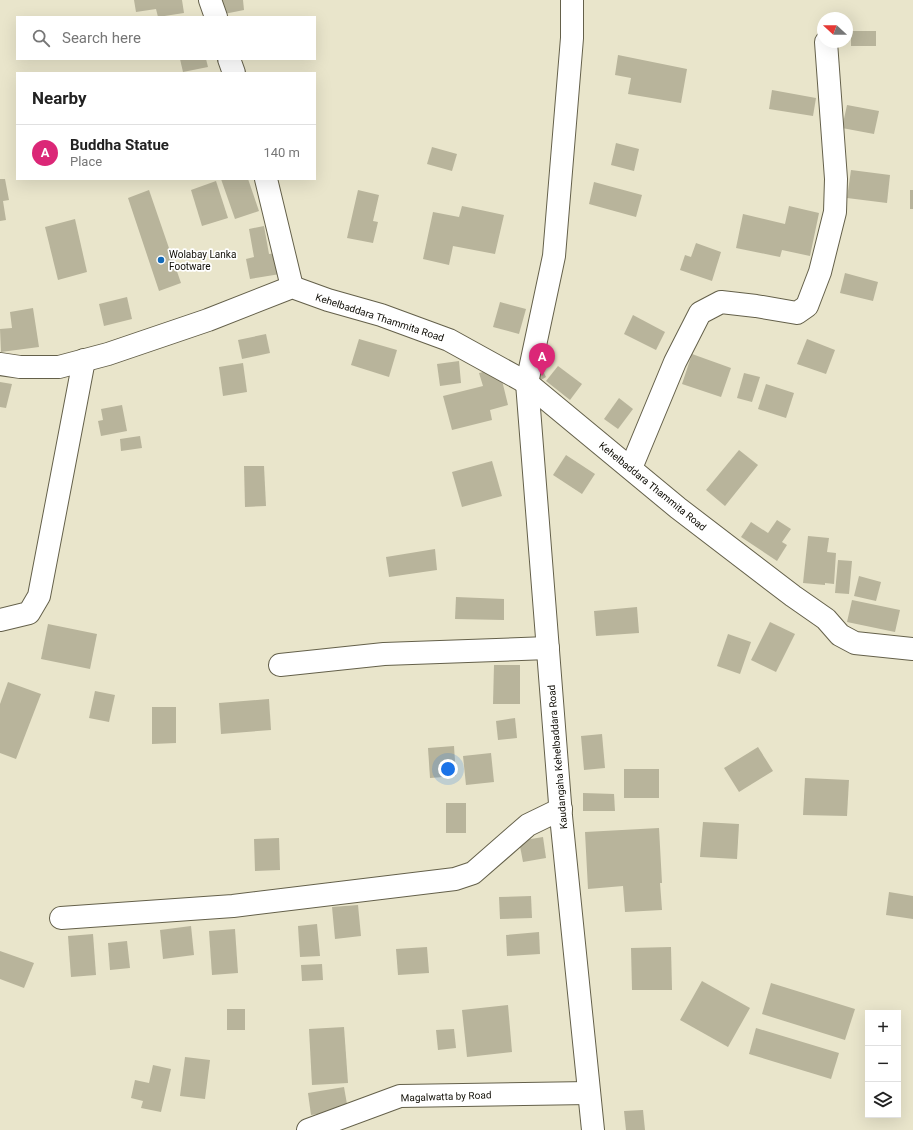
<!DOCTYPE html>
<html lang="en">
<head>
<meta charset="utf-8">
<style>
  :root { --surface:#fff; --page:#f2f2f2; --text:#222; --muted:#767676; --line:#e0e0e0; --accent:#db2777 }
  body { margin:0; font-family:Roboto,sans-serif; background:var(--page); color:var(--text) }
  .controls { position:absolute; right:12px; bottom:12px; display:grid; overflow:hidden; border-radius:0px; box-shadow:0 4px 16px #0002 }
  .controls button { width:36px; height:36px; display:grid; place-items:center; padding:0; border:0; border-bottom:1px solid var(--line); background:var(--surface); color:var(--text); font:20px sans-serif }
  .compass { position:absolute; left:817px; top:12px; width:36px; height:36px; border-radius:50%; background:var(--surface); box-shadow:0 4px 16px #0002; rotate:291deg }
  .you { position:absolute; left:448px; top:769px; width:14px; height:14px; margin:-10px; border:3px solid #fff; border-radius:50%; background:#1a73e8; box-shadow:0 0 0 6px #1a73e833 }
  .badge { display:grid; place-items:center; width:26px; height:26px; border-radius:50%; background:var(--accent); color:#fff; font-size:13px; font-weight:700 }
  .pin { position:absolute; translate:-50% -33px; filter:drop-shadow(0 1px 2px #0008) }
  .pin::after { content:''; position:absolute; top:21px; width:14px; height:12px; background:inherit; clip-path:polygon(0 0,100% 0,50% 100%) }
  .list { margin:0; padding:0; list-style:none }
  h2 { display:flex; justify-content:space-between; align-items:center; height:52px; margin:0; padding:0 16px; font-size:17px }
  h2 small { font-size:13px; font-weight:400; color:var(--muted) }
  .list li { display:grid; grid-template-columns:26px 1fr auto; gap:12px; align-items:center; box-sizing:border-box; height:56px; padding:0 16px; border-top:1px solid var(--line) }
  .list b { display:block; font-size:15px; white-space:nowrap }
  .list p { margin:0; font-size:13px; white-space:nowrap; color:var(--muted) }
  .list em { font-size:13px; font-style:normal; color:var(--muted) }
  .icon { flex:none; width:22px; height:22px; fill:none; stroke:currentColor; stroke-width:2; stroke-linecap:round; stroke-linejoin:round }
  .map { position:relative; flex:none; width:913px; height:1130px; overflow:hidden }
  .search { position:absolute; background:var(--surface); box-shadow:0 4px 16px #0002; left:16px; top:16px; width:300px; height:44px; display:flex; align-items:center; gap:10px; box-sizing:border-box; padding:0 14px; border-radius:0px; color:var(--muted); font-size:15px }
  .panel { position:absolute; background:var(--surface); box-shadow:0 4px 16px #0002; left:16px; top:72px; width:300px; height:108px; border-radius:0px }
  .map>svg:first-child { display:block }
  .building { fill:#b8b49b }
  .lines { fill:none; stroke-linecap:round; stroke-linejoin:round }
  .minor-casing { stroke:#64604a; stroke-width:24 }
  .minor { stroke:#fff; stroke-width:22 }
  .poi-dot { fill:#146ab8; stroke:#fff; stroke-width:1.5 }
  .labels { text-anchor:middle; stroke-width:3.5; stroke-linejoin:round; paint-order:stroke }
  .poi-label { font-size:10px; fill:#100e06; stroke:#fff; text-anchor:start }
  .street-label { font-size:10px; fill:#100e06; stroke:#fff }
</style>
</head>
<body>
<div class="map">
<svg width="913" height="1130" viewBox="0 0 913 1130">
  <rect width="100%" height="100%" fill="#e9e5cb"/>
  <g class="building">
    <path d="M134 0H182L184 13 158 17 156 9 136 12Z"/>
    <path d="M222 0H243L244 10 224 14Z"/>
    <rect x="851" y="31" width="25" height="15"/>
    <path d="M618 55 687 69 681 103 628 94 631 78 615 75Z"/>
    <path d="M180 59H206L208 67 183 72Z"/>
    <path d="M772 90 816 98 813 116 769 109Z"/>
    <path d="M847 105 879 111 874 134 842 128Z"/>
    <path d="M616 143 639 149 634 171 611 165Z"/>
    <path d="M432 147 457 154 452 171 427 164Z"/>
    <path d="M851 170 890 175 887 203 847 198Z"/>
    <path d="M0 179H5L9 200 3 201 6 220 0 221Z"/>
    <path d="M221 179H248L259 211 235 219Z"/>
    <path d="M216 181 228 218 202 226 191 190Z"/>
    <path d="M594 182 642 195 636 217 589 204Z"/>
    <path d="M149 190 181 283 159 291 128 198Z"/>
    <path d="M358 190 379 195 373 221 378 222 373 243 347 238Z"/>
    <rect x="910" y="190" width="3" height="19"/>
    <path d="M462 206 504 215 495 254 453 246 449 265 423 259 433 212 459 217Z"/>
    <path d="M789 206 819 213 810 256 782 250 780 257 736 248 743 214 785 224Z"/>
    <path d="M75 219 87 272 58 280 45 227Z"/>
    <path d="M264 226 269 254 277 253 280 274 250 279 246 259 254 257 249 229Z"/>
    <path d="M696 243 721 252 712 281 680 270 685 255 691 257Z"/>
    <path d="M845 273 878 282 873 301 840 293Z"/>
    <path d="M127 297 132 319 104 326 99 304Z"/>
    <path d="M500 302 526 309 519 334 493 327Z"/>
    <path d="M33 308 39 347 1 352 0 329 12 328 10 312Z"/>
    <path d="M633 315 665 332 656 350 624 334Z"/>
    <path d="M266 334 270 353 242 359 238 340Z"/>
    <path d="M359 339 397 350 389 377 351 365Z"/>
    <path d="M807 339 835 350 826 374 797 364Z"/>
    <path d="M692 354 731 368 721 397 682 384Z"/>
    <path d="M459 361 461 383 440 386 437 364Z"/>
    <path d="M243 363 247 392 223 396 219 367Z"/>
    <path d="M558 366 582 384 570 400 546 381Z"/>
    <path d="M499 368 508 405 490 410 492 420 452 430 443 396 483 386 479 373Z"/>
    <path d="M543 371 546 377 541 380 538 375Z"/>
    <path d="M744 373 760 377 752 402 737 398Z"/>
    <path d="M0 382 12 384 6 408 0 407Z"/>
    <path d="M766 384 794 393 786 418 758 409Z"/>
    <path d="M619 398 633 409 618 429 604 419Z"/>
    <path d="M122 405 127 431 101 436 98 421 103 420 101 409Z"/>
    <path d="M140 436 142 448 121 451 120 439Z"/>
    <path d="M739 450 758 465 725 506 706 490Z"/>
    <path d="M566 455 595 474 582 494 553 475Z"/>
    <path d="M492 461 502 496 462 507 452 472Z"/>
    <path d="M244 466H264L266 506 245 507Z"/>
    <path d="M777 520 791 529 782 542 787 545 777 561 741 537 751 522 768 533Z"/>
    <path d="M808 536 829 538 827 552 836 553 834 584 825 583V585L803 583Z"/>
    <path d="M435 549 437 570 389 577 386 557Z"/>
    <path d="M838 560 852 561 849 594 835 593Z"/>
    <path d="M859 576 881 582 876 601 854 596Z"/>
    <path d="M456 597 504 599V620L455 619Z"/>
    <path d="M852 600 900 610 895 632 847 622Z"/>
    <path d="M637 607 639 633 596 636 594 611Z"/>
    <path d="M770 622 795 634 776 672 751 660Z"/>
    <path d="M48 624 97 634 90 669 41 659Z"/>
    <path d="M728 634 751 642 740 674 717 666Z"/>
    <path d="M494 665H520V704H493Z"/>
    <path d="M8 682 41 694 16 759 0 753V704Z"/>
    <path d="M95 691 115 695 109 722 89 718Z"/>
    <path d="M269 699 271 730 221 734 219 703Z"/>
    <path d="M152 707H176V743L152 744Z"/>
    <path d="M515 718 517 738 498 740 496 721Z"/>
    <path d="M602 734 605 768 584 770 581 736Z"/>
    <path d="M454 746 456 776 430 778 428 748Z"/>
    <path d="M758 747 773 771 739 792 724 768Z"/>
    <path d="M491 753 494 782 466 785 463 756Z"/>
    <rect x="624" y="769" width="35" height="29"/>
    <path d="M805 778 849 780 847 816 803 815Z"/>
    <path d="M583 793 614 794 615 811H583Z"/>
    <rect x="446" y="803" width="20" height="30"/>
    <path d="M703 822 739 824 737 859 700 857Z"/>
    <path d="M659 828 662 883H660L662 910 625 912 623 886 588 889 585 832Z"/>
    <path d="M543 837 546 858 523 862 519 841Z"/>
    <path d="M279 838 280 870 255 871 254 839Z"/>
    <path d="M889 892 913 896V919L886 915Z"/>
    <path d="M531 896 532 918 500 919 499 897Z"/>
    <path d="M358 905 361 936 335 939 332 907Z"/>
    <path d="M317 924 320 956 300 957 298 926Z"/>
    <path d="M191 926 194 955 163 959 160 930Z"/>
    <path d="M235 929 238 973 212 975 209 931Z"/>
    <path d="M539 932 540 954 507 956 506 935Z"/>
    <path d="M93 934 96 975 71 977 68 936Z"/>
    <path d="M127 941 130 968 110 970 108 943Z"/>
    <path d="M427 947 429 973 398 975 396 949Z"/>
    <path d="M671 947 672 990H632L631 948Z"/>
    <path d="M0 951 34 963 24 988 0 979Z"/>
    <path d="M322 964 323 980 302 981 301 965Z"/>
    <path d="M702 981 750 1008 728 1047 680 1020Z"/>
    <path d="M771 983 855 1009 845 1040 762 1014Z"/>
    <path d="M508 1005 512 1052 467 1057 462 1010Z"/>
    <rect x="227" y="1009" width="18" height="21"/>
    <path d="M344 1027 348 1083 312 1085 309 1029Z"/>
    <path d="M756 1028 839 1053 831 1079 749 1054Z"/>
    <path d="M454 1029 456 1048 438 1050 436 1030Z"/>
    <path d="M185 1057 210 1060 205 1099 180 1096Z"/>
    <path d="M153 1065 171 1069 161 1112 141 1108 143 1101 131 1098 135 1080 149 1083Z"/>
    <path d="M344 1087 348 1110 311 1115 308 1093Z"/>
    <path d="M643 1110 645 1130H626L624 1111Z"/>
  </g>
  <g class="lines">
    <defs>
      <g id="minor">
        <path d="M210 0 216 17"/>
        <path d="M572 0V38L554 256 527 383 561 816 593 1130"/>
        <path d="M229 59 234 73"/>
        <path d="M266 179 292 287"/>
        <path d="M0 364 20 367H59L108 354 208 320 292 287 328 300 381 315 449 340 527 383 678 508 793 596 826 619 840 635 855 643 913 649"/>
        <path d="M631 468 675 362 700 313 721 302 756 306 797 313 807 306 820 272 835 212 836 179 826 42"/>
        <path d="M0 620 29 613 39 596 84 360"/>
        <path d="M280 665 384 654 548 648"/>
        <path d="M61 918 233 906 455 879 473 873 528 825 561 809"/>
        <path d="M308 1130 400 1096 589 1093"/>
      </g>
    </defs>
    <use href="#minor" class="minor-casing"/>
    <use href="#minor" class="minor"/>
  </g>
  <circle class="poi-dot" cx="161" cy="260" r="4"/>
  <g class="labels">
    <g class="poi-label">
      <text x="169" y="258">Wolabay Lanka<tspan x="169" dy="12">Footware</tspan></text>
    </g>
    <g class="street-label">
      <text transform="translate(380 317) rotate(18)" y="4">Kehelbaddara Thammita Road</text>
      <text transform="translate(653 486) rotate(39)" y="4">Kehelbaddara Thammita Road</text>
      <text transform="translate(557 757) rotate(-95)" y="4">Kaudangaha Kehelbaddara Road</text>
      <text transform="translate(446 1096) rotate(-2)" y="4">Magalwatta by Road</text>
    </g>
  </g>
</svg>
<div class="controls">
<button>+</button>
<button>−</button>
<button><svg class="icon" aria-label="layers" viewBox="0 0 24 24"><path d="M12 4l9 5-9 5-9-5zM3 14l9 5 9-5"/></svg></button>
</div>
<svg class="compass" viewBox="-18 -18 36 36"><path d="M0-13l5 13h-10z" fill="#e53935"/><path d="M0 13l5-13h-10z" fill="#767676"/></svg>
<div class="you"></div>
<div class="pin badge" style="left:542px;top:376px">A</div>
<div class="search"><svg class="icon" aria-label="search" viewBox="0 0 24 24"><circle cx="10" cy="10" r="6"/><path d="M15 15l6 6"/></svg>Search here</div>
<section class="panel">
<h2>Nearby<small></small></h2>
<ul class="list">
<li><span class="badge">A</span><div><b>Buddha Statue</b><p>Place</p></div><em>140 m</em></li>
</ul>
</section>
</div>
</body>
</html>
